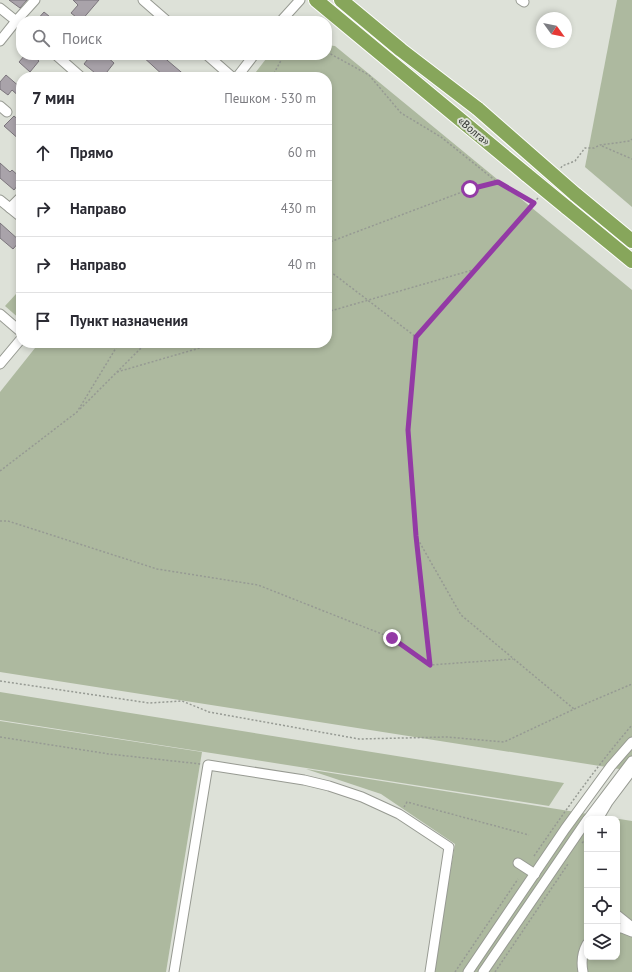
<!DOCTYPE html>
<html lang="ru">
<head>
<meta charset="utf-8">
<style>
  :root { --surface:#fff; --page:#f7f7f7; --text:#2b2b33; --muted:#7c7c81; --line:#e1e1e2 }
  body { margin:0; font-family:"PT Sans",sans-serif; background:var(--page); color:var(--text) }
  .controls { position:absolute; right:12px; bottom:12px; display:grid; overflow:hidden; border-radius:8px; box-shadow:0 2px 6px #0003 }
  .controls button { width:36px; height:36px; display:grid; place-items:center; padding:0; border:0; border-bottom:1px solid var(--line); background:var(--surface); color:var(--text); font:20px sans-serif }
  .compass { position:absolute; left:536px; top:12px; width:36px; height:36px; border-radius:50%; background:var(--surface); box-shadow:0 2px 6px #0003; rotate:123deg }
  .stop { position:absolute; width:12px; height:12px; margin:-9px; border:3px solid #933aa5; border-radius:50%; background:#fff }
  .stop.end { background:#933aa5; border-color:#fff; box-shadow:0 1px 4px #0008 }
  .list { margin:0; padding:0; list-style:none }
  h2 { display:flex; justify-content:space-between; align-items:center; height:52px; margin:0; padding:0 16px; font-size:17px }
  h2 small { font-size:13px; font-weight:400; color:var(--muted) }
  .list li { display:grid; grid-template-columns:26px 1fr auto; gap:12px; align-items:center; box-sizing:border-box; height:56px; padding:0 16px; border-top:1px solid var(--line) }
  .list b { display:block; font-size:15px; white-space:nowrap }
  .list em { font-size:13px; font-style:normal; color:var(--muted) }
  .icon { flex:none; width:22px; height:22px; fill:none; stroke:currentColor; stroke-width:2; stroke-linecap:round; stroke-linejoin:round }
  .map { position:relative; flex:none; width:632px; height:972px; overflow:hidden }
  .search { position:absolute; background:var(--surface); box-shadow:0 2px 6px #0003; left:16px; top:16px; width:316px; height:44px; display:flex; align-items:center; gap:10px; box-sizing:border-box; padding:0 14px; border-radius:16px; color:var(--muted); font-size:15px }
  .panel { position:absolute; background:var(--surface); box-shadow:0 2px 6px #0003; left:16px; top:72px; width:316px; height:276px; border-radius:16px }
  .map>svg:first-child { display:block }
  .green { fill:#adb99f; fill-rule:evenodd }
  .building { fill:#a9a3aa; stroke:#7b757c }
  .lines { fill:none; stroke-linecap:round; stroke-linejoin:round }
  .minor-casing { stroke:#979a92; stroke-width:11 }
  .highway-casing { stroke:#fff; stroke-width:16 }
  .path { stroke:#969a93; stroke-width:1.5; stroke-dasharray:2 2; stroke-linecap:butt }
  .minor { stroke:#fff; stroke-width:9 }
  .highway { stroke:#87a65b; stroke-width:14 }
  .highway-bridge-casing { stroke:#fff; stroke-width:16; stroke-linecap:butt }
  .highway-bridge { stroke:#87a65b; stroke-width:14 }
  .route { stroke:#933aa5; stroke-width:5 }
  .labels { text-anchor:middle; stroke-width:4; stroke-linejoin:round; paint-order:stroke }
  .street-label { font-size:11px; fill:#2f312e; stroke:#dde1d8 }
</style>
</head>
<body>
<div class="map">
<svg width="632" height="972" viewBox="0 0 632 972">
  <rect width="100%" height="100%" fill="#dde1d8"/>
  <g class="green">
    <path d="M617 0H632V207L585 167Z"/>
    <path d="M327 45 335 46 632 290V771L0 672V392L39 343H327V77H252L269 55H327Z"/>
    <path d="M16 294 21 299V320L5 306Z"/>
    <path d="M0 692 564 783 549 806 0 720Z"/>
    <path d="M0 721 202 752 166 972H0Z"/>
    <path d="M306 769 632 821V972H433L455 844 381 794ZM587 819H617V957H587Z"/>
  </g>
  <g class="building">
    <path d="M9 0H27L20 8Z"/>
    <path d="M73 0H99L81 21 71 13 78 5Z"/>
    <path d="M44 12 55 21H36Z"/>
    <path d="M25 55H32L39 61 30 72 19 62Z"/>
    <path d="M91 55H105L114 63 103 77H100L84 64Z"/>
    <path d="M141 55H161L187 77H165Z"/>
    <path d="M6 75 21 88V98L12 90 8 95 0 89V82Z"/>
    <path d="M14 116 21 122V141L4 126Z"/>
    <path d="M0 163 10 172 12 170 21 178V181L14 190 0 178Z"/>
    <path d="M0 223 20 241 13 249 0 238Z"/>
  </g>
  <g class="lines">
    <defs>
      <g id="minor">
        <path d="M143 0 167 21"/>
        <path d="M521 0 524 2"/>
        <path d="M0 8 20 24"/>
        <path d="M281 21 300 0"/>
        <path d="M0 41 16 21 35 0"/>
        <path d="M56 55 81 77"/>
        <path d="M207 55 232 77"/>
        <path d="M237 77 254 55"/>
        <path d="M0 106 7 112"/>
        <path d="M0 200 21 217"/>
        <path d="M10 208 21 197"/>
        <path d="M0 314 21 332"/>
        <path d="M0 364 21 339"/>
        <path d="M588 819 632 761"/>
        <path d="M598 819 608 802 632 770"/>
        <path d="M518 863 535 874"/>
        <path d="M617 915 632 927"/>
        <path d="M617 928H622L632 932"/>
        <path d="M174 972 208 765 304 780 329 786 362 797 399 814 449 847 430 972"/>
        <path d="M468 972 565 829 611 766 632 742"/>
        <path d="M483 972 587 820"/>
        <path d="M583 972C581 962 582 953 587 944"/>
      </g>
      <g id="highway">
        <path d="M316 0 527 175"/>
        <path d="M341 0 401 50 478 109"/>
        <path d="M575 194 632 241"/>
        <path d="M566 207 632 261"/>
      </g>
    </defs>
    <use href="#minor" class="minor-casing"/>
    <use href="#highway" class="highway-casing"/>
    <g class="path">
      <path d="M327 52 369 75 401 113 441 137 497 182"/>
      <path d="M272 77 284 55"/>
      <path d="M602 146 632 159"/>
      <path d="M561 168 562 166 575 161 585 148H594L600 145 630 141 632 139"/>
      <path d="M538 198 416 337 408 430 416 536 461 615 574 709"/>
      <path d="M327 243 470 189 498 182 534 203"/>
      <path d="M327 269 416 337"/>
      <path d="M327 312 476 269"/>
      <path d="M117 372 217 343"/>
      <path d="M80 409 146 343"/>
      <path d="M0 471 77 412 119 343"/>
      <path d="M0 521H8L157 569 258 585 392 638 430 665 513 659"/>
      <path d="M416 538 430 665"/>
      <path d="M0 681 149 703 182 701 209 712 359 739 447 737 504 742 585 704 632 684"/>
      <path d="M0 737 109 754 201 764"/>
      <path d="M404 807 407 802 529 835"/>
      <path d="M582 843 583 842H587"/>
      <path d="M534 856C565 811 596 767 632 725"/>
      <path d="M455 972 518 879"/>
      <path d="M495 972 568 864"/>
    </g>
    <use href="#minor" class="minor"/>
    <use href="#highway" class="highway"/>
    <defs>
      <g id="highway-bridge">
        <path d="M478 109 575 194"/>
        <path d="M527 175 566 207"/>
      </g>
    </defs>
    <use href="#highway-bridge" class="highway-bridge-casing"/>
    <use href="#highway-bridge" class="highway-bridge"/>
  </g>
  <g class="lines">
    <path class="route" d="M392 638 430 665 416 536 408 430 416 337 534 203 498 182 470 189"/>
  </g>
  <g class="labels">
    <g class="street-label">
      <text transform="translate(474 131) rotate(40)" y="4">«Волга»</text>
    </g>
  </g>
</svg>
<div class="controls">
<button>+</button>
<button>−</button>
<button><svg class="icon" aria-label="locate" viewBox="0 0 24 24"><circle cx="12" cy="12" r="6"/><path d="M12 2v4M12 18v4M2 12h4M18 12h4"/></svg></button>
<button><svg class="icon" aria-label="layers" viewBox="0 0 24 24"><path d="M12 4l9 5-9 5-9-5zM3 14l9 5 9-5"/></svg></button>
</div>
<svg class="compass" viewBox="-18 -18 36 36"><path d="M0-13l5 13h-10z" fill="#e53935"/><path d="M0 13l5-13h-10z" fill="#7c7c81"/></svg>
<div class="stop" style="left:470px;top:189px"></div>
<div class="stop end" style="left:392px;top:638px"></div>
<div class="search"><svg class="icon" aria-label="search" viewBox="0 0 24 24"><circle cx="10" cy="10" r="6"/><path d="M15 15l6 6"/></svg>Поиск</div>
<section class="panel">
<h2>7 мин<small>Пешком · 530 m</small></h2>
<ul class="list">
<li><svg class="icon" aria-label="ahead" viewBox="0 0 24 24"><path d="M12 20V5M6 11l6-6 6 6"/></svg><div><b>Прямо</b></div><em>60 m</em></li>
<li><svg class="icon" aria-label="right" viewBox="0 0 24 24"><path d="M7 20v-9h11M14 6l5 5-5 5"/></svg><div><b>Направо</b></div><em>430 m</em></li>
<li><svg class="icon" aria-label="right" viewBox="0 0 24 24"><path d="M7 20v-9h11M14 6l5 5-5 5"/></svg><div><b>Направо</b></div><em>40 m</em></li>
<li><svg class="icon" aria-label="arrive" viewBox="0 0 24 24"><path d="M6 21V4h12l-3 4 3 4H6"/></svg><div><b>Пункт назначения</b></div></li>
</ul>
</section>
</div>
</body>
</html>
